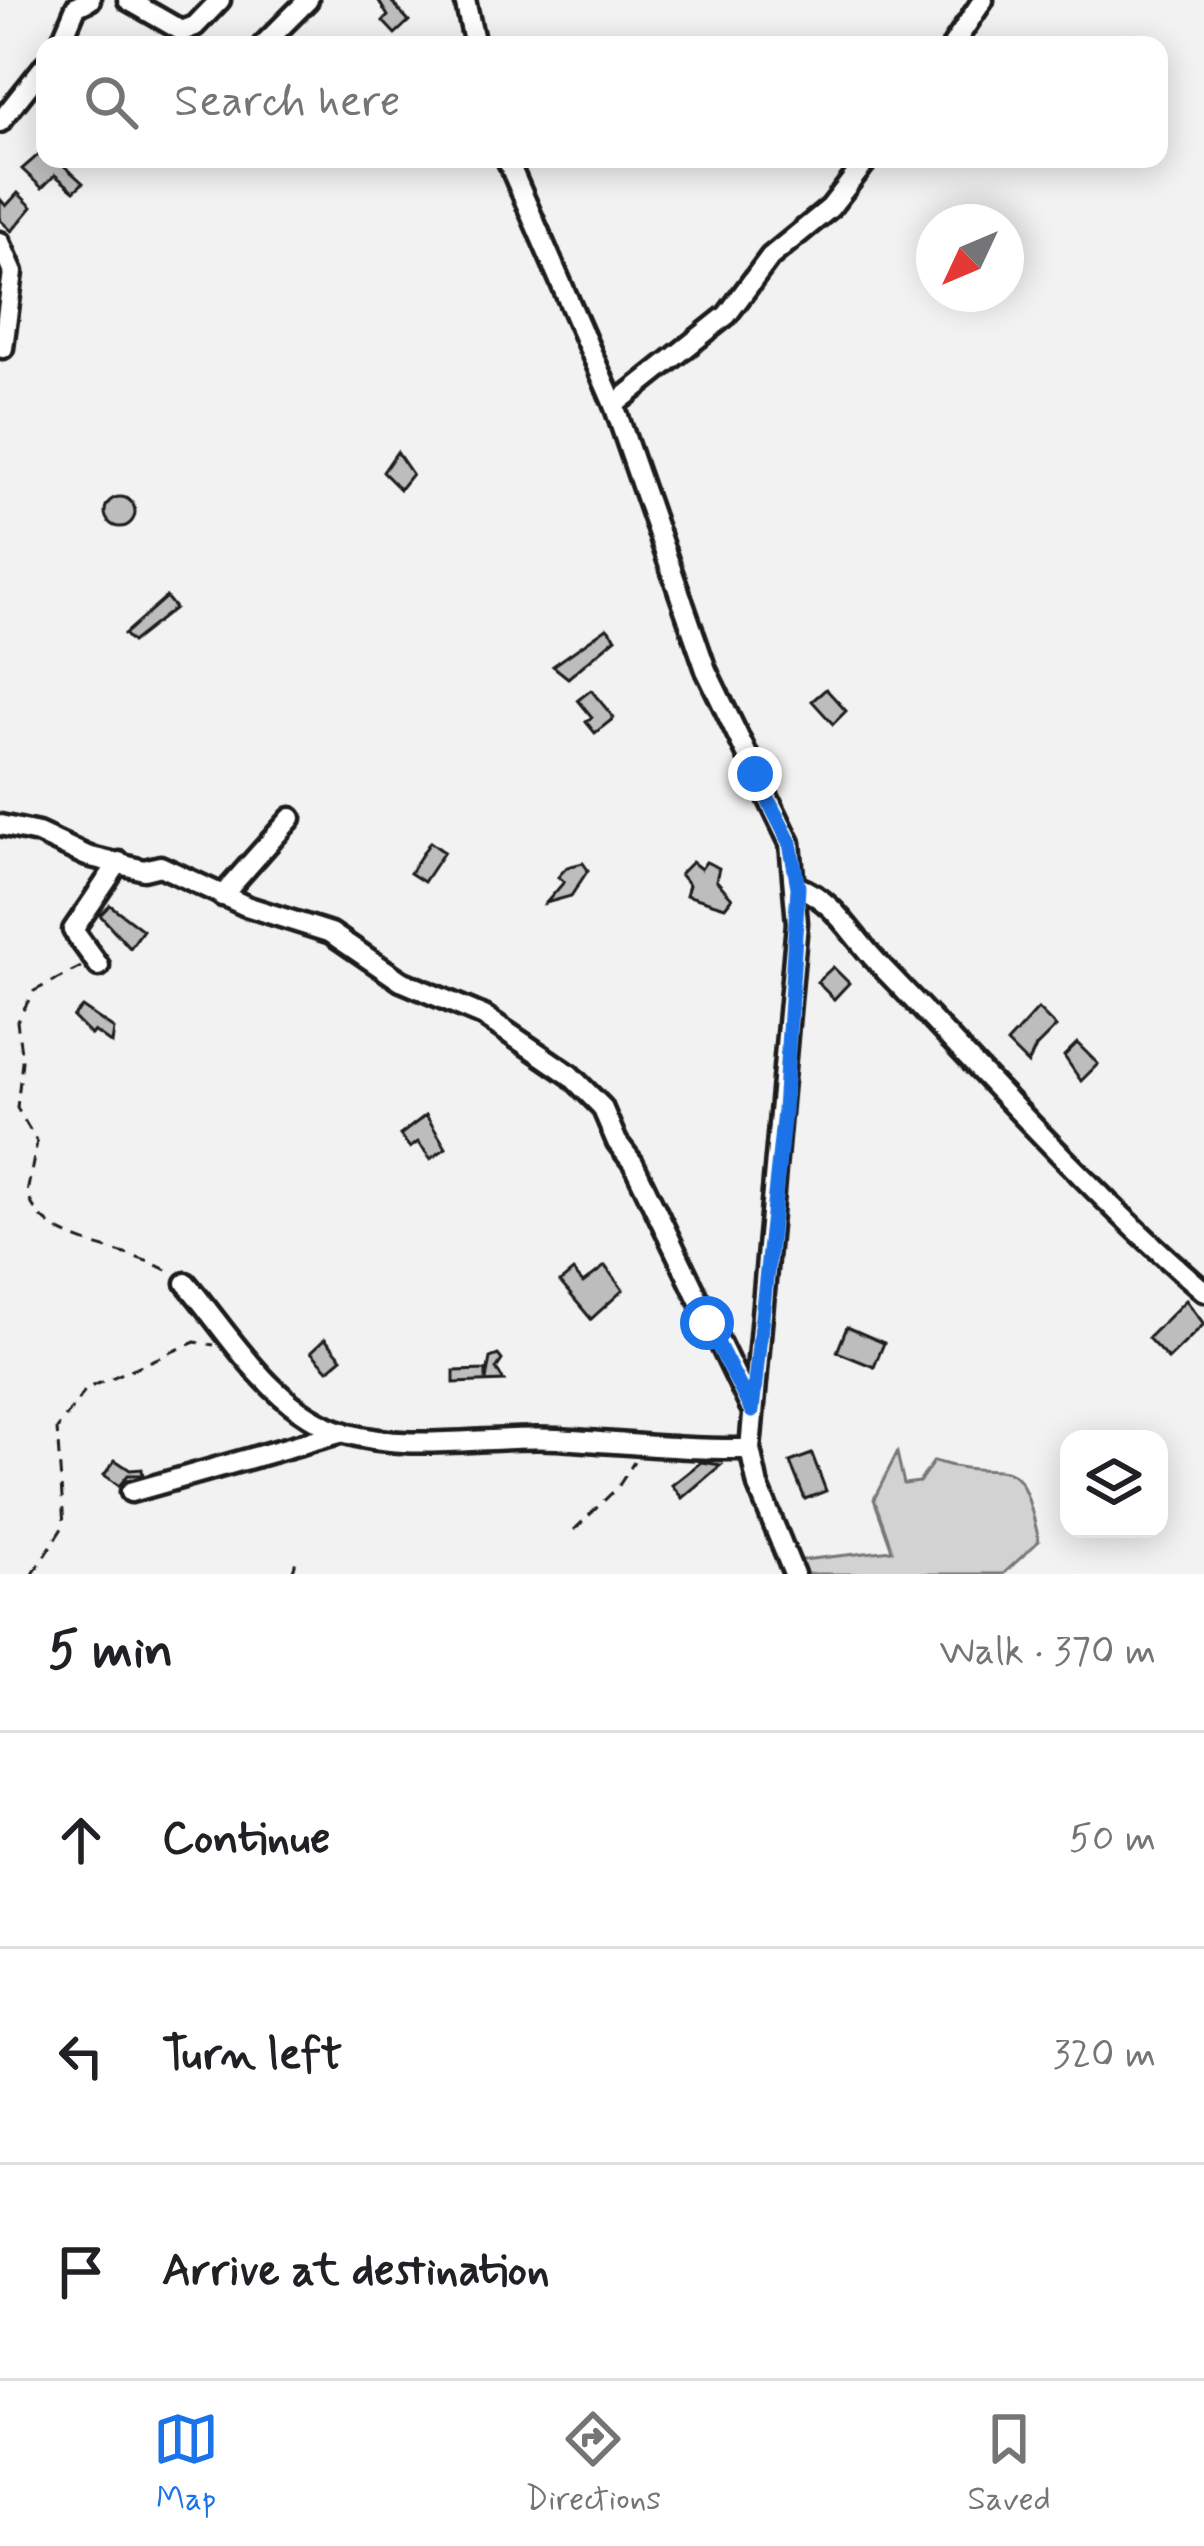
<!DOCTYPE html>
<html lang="en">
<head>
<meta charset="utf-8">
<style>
  :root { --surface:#fff; --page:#f2f2f2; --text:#202124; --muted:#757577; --line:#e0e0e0; --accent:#1a73e8 }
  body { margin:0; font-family:Mynerve,sans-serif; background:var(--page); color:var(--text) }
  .controls { position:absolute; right:36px; bottom:36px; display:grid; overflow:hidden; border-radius:24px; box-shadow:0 6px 30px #0003 }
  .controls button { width:108px; height:108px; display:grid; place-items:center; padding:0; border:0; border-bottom:3px solid var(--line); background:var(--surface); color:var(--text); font:60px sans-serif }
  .compass { position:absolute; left:916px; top:204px; width:108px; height:108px; border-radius:50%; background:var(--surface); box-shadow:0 6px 30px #0003; rotate:226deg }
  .stop { position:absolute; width:36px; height:36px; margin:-27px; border:9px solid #1a73e8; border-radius:50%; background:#fff }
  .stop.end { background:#1a73e8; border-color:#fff; box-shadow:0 3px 12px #0008 }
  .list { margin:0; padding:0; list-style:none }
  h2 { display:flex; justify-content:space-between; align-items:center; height:156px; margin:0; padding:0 48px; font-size:51px }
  h2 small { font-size:39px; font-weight:400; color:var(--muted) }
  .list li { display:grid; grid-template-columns:78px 1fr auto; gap:36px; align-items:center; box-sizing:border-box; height:216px; padding:0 48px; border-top:3px solid var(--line) }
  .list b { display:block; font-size:45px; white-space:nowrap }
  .list em { font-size:39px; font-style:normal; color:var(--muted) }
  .icon { flex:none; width:66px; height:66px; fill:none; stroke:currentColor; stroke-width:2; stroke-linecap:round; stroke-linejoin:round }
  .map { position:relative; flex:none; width:1204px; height:1574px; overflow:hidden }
  .search { position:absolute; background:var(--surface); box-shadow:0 6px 30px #0003; left:36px; right:36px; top:36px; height:132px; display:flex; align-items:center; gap:30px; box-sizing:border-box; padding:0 42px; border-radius:24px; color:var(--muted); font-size:45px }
  .sheet { height:804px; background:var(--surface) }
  nav { display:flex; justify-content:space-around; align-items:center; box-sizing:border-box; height:168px; border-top:3px solid var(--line); background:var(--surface); font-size:33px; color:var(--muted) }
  nav a { display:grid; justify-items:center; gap:6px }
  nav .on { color:var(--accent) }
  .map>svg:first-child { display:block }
  .green { fill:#d2d2d2; stroke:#777; stroke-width:3 }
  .building { fill:#bdbdbd; stroke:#1c1c1c; stroke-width:3 }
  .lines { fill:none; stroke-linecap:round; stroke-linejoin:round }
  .minor-casing { stroke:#1c1c1c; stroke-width:27 }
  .path { stroke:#1c1c1c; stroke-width:3; stroke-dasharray:12 9; stroke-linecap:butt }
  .minor { stroke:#fff; stroke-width:18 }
  .route { stroke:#1a73e8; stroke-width:15 }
</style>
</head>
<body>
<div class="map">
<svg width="1204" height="1574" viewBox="0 0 1204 1574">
  <rect width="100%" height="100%" fill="#f2f2f2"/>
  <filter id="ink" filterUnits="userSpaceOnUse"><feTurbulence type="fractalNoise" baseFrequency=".00833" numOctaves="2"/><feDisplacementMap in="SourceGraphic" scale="24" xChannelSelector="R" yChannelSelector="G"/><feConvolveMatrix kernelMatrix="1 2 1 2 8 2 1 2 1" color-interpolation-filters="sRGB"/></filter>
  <g filter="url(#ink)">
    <path class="green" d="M897 1453 904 1484 919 1482 934 1461C1010 1485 1017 1438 1039 1541L1003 1574H806L794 1561 892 1550 874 1499Z"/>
    <g class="building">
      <path d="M378 0H390L409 21 395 34 383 21 388 16Z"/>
      <path d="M45 149V159H67L62 164 83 183 74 191 55 175 42 188 22 169Z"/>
      <path d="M18 193 32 207 12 231 0 220V199L6 206Z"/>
      <path d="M397 452 412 474 400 489 383 472Z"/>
      <circle cx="120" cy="512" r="15"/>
      <path d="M166 597 175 608 132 642 124 634Z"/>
      <path d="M607 628 616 638 568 678 553 666Z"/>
      <path d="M826 689 846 711 833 724 812 701Z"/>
      <path d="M591 690 614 718 595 733 586 722 592 717 578 700Z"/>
      <path d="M430 842 444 852 424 882 410 873Z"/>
      <path d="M692 862 701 869 706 862 719 868 716 880 732 898 725 907 686 895 689 885 680 874Z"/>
      <path d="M583 863 588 870 571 896 546 903 564 882 558 877 567 867Z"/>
      <path d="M110 905 143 930 130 948 100 915Z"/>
      <path d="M833 967 849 983 834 999 817 982Z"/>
      <path d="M82 1007 114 1029 112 1044 94 1031 91 1035 73 1017Z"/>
      <path d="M1038 1009 1056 1027 1036 1047 1028 1064 1007 1043Z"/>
      <path d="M1077 1043 1098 1064 1081 1081 1064 1056Z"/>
      <path d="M426 1115 446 1148 431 1159 418 1142 410 1148 400 1135Z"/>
      <path d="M605 1266 623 1290 591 1319 560 1282 573 1271 583 1283Z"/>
      <path d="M1186 1300 1204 1324 1168 1359 1148 1338Z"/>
      <path d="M847 1327 884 1343 874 1367 837 1352Z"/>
      <path d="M325 1339 342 1358 328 1370 311 1352Z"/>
      <path d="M498 1355 502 1360 496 1369 504 1381 454 1383V1371L486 1370V1380L490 1358Z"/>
      <path d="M812 1454 826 1491 805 1499 790 1462Z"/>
      <path d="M115 1460 130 1470 142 1469 143 1475H128L119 1486 104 1475Z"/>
      <path d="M701 1462 721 1465 682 1498 672 1485Z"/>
    </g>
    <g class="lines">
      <defs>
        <g id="minor">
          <path d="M128 0 182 31 195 26 220 0"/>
          <path d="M465 0 475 45"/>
          <path d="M60 45 76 7 90 0"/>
          <path d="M263 45 308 0"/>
          <path d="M953 45 983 0"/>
          <path d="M0 122 45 65"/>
          <path d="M507 159 614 405 706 670 790 843 797 923 750 1449 758 1486 794 1574"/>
          <path d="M0 242 13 272 3 348"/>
          <path d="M614 405 727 315 770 257 830 208 868 159"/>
          <path d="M0 825 38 833 87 856 144 870 160 866 246 906 331 933 401 981 484 1016 570 1075 602 1107 617 1142 633 1163 750 1406"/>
          <path d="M798 887C834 900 851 935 877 962 984 1072 1087 1191 1204 1291"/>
          <path d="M222 896 291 818"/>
          <path d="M99 966 73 930 119 862"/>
          <path d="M186 1283C231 1336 273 1411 345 1433 412 1453 488 1435 557 1439 622 1443 684 1450 750 1449"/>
          <path d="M131 1492 343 1432"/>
        </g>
      </defs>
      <use href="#minor" class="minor-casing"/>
      <g class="path">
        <path d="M81 967 34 991 17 1021 22 1061 17 1108 37 1142 27 1193C46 1250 127 1244 171 1273"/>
        <path d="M574 1530 618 1487 634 1462"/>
        <path d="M33 1574 64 1525 57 1429 86 1389 195 1342 214 1345"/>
        <path d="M292 1574 296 1561"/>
      </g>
      <use href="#minor" class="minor"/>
    </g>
  </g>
  <g class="lines" filter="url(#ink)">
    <path class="route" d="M707 1323 752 1411 784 1111 798 887 790 843 755 774"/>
  </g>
</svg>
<div class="controls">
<button><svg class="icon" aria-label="layers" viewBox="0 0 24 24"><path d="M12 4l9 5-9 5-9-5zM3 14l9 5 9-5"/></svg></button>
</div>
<svg class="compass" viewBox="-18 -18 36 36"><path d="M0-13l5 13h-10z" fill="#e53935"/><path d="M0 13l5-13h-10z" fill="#757577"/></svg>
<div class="stop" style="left:707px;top:1323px"></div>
<div class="stop end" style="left:755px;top:774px"></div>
<div class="search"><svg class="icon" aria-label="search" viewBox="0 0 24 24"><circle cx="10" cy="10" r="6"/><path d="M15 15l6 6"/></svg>Search here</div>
</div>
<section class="sheet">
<h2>5 min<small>Walk · 370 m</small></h2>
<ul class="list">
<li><svg class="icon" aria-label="ahead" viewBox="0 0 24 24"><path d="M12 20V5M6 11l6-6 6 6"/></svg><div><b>Continue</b></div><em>50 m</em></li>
<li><svg class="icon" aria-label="left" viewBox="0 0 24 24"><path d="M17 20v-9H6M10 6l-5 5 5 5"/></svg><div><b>Turn left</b></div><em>320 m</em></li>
<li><svg class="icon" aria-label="arrive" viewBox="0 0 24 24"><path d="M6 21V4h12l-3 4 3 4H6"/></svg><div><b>Arrive at destination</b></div></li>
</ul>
</section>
<nav>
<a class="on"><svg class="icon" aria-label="map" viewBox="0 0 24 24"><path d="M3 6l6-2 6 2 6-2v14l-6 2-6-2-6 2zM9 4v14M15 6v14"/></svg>Map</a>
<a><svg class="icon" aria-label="directions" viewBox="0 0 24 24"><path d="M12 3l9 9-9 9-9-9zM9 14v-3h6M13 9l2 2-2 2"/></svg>Directions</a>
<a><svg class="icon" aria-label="saved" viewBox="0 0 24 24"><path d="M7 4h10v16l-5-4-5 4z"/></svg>Saved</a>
</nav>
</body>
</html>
